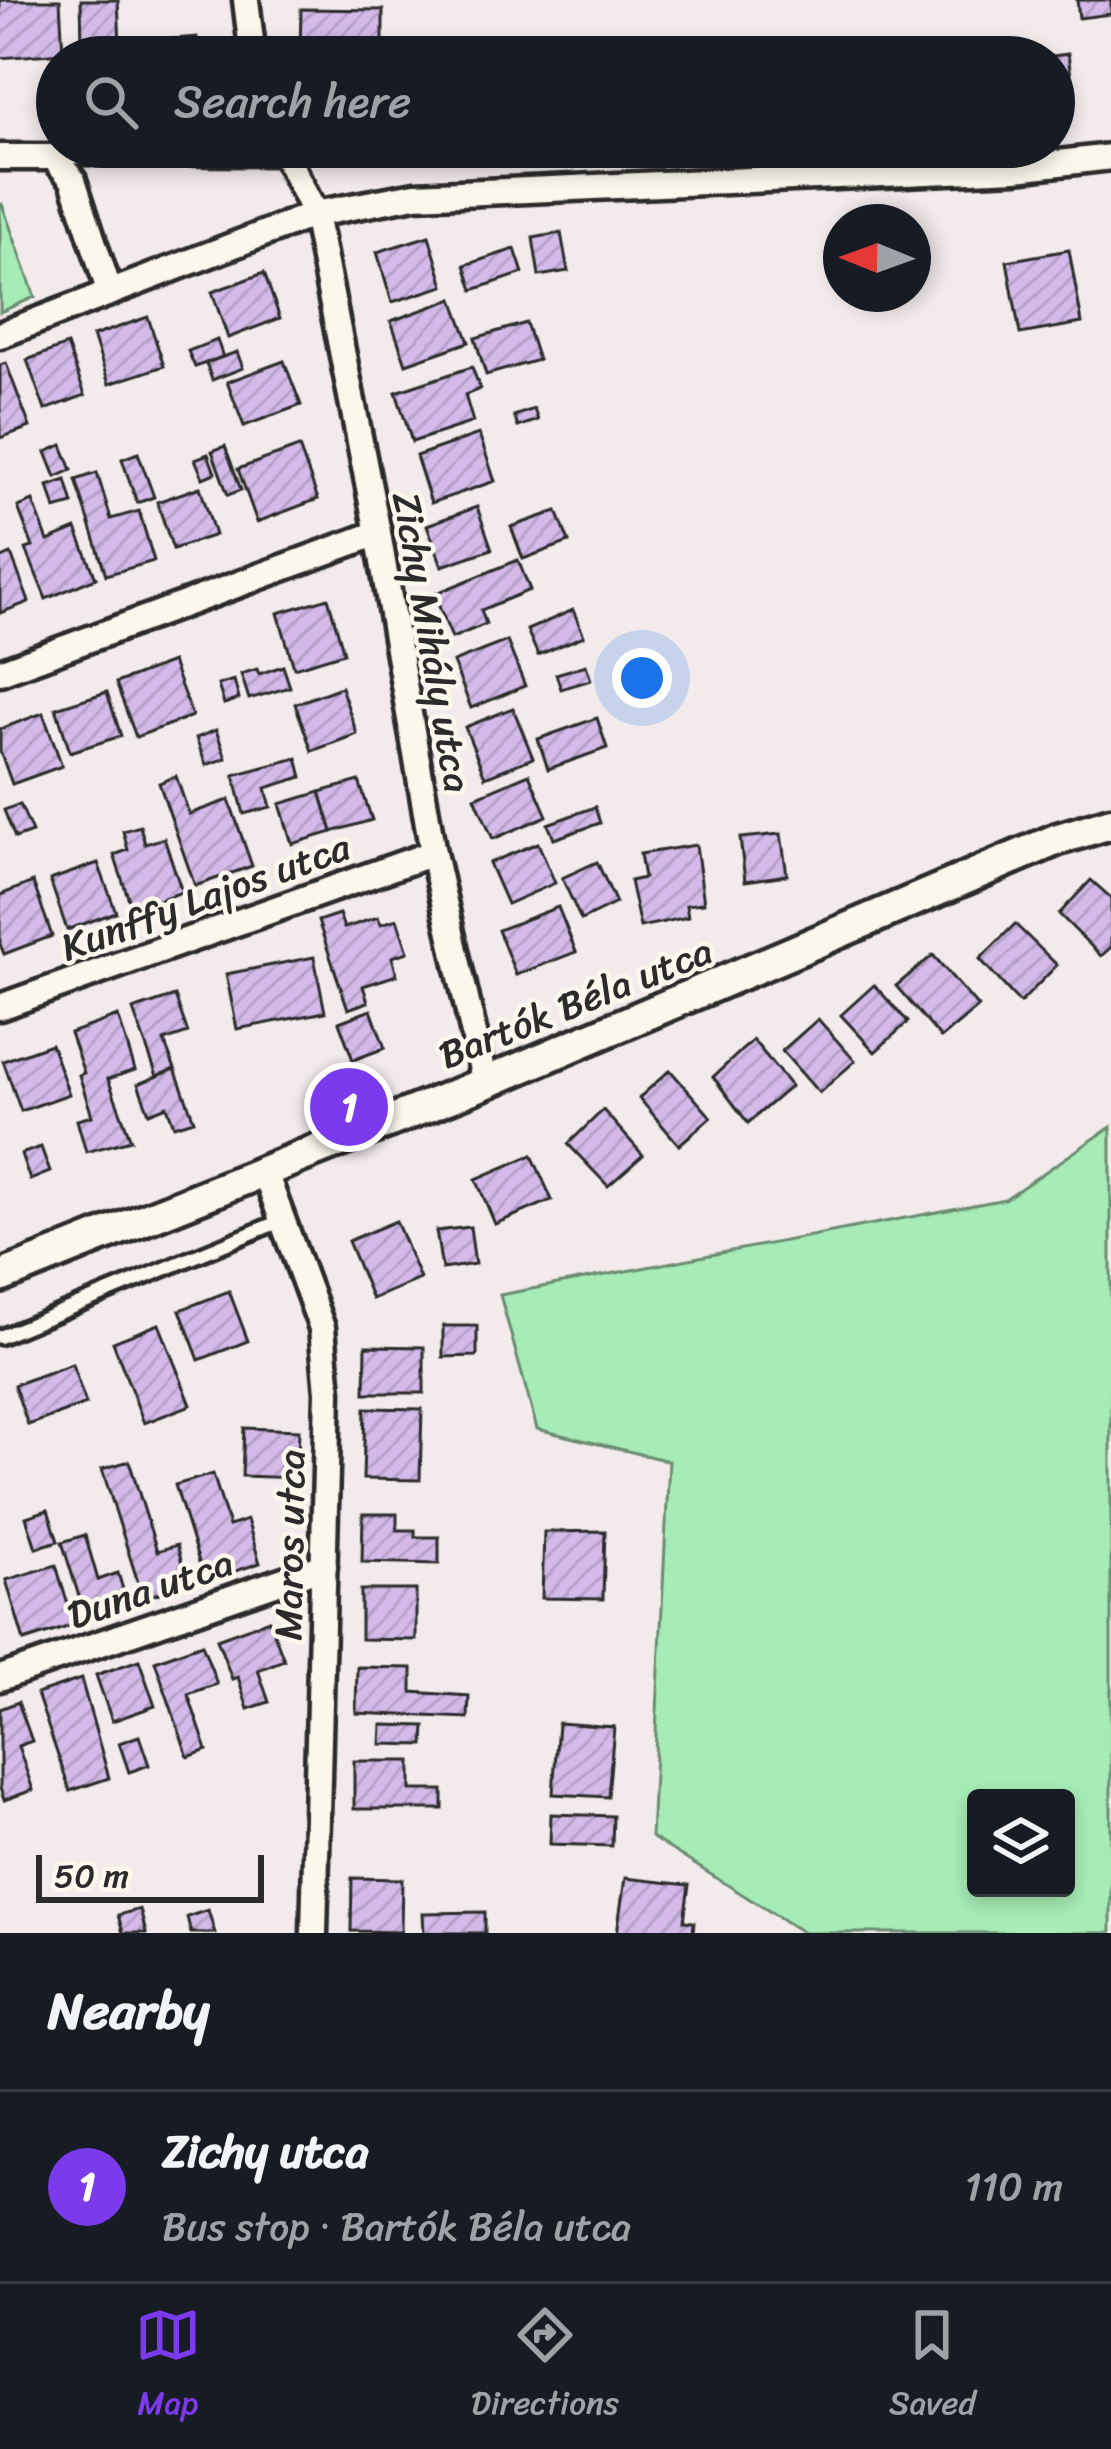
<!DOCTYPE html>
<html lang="en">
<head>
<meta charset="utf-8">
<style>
  :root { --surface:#171b24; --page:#20242c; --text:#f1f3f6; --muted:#9ea1a6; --line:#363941; --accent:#7c3aed }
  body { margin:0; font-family:Sriracha,sans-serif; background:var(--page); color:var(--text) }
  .controls { position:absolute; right:36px; bottom:36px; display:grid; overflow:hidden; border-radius:12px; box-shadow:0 6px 18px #0003 }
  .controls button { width:108px; height:108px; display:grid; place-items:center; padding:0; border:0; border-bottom:3px solid var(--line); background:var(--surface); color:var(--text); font:60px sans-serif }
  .compass { position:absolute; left:823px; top:204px; width:108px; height:108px; border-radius:50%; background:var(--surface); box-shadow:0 6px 18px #0003; rotate:271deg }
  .scale { position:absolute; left:36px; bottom:30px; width:228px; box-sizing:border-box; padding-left:12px; border:6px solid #2b2b2b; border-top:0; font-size:33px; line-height:42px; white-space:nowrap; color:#2b2b2b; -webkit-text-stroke:9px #fbf7ec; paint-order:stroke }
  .you { position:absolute; left:642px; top:678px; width:42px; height:42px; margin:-30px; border:9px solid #fff; border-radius:50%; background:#1a73e8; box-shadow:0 0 0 18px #1a73e833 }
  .badge { display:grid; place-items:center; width:78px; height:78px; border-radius:50%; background:var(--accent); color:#fff; font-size:39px; font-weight:700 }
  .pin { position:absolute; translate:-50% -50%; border:6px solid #fff; box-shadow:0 3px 12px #0006 }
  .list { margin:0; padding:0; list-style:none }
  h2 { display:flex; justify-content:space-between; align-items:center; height:156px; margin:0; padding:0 48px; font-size:51px }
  h2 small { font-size:39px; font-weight:400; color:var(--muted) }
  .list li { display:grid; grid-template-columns:78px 1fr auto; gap:36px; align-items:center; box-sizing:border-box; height:192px; padding:0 48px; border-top:3px solid var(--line) }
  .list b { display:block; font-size:45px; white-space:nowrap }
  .list p { margin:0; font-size:39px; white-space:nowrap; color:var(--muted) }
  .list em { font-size:39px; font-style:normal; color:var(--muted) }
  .icon { flex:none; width:66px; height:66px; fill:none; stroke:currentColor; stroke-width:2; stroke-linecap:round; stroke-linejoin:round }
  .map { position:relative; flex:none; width:1111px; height:1933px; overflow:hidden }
  .search { position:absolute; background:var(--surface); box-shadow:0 6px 18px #0003; left:36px; right:36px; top:36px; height:132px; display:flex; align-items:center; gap:30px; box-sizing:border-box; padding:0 42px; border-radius:66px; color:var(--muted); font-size:45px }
  .sheet { height:348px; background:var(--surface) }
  nav { display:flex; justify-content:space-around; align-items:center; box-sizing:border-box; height:168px; border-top:3px solid var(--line); background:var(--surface); font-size:33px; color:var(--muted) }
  nav a { display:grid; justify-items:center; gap:6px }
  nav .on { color:var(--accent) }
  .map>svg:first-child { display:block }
  .green { fill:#a7ecb7; stroke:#698c71; stroke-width:3; fill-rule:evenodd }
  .building { fill:url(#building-hatch); stroke:#2b2b2b; stroke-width:3 }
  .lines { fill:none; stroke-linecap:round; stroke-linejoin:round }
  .service-casing { stroke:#2b2b2b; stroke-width:21 }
  .minor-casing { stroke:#2b2b2b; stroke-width:33 }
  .tertiary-casing { stroke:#2b2b2b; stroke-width:39 }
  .service { stroke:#fbf7ec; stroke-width:12 }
  .minor { stroke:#fbf7ec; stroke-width:24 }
  .tertiary { stroke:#fbf7ec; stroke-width:30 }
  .labels { text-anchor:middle; stroke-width:9; stroke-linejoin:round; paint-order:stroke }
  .street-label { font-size:39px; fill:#2b2b2b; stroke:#fbf7ec }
</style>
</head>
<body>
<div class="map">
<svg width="1111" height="1933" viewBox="0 0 1111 1933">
  <defs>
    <pattern id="building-hatch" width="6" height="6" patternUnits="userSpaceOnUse" patternTransform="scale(3)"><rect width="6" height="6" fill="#d3bae9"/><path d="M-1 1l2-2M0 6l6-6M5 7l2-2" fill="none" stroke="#b5a0c8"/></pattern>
  </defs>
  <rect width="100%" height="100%" fill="#f3ebeb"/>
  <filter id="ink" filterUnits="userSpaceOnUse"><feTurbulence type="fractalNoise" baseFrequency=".00833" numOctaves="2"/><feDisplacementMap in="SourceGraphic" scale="24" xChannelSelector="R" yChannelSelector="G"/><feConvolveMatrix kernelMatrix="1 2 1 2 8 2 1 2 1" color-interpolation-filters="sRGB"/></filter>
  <g filter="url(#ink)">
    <g class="green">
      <path d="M2 204 35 297 0 312V205Z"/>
      <path d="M1111 1127V1933H804L651 1837 669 1461 537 1429 500 1295 1005 1199ZM976 1798H1066V1888H976Z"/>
    </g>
    <g class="building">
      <path d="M0 0H60L63 53 0 58Z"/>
      <path d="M81 0H118L120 44 82 46Z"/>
      <path d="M1077 0H1111V14L1079 18Z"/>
      <path d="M301 9 383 10V52H300Z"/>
      <path d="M197 37 199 57H148L147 41Z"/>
      <path d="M144 41 145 57H83L82 46Z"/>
      <path d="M1068 54 1074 97 1054 100V57H1045Z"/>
      <path d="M561 233 568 271 539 276 533 238Z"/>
      <path d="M429 236 444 286 392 302 377 252Z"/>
      <path d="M515 249 523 273 473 290 465 265Z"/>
      <path d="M1069 250 1082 323 1020 334 1007 261Z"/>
      <path d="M264 273 280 318 228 338 212 292Z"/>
      <path d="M453 299 469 342 406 364 391 321Z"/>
      <path d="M148 317 164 366 109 384 93 336Z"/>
      <path d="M526 323 538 360 486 375 475 338Z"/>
      <path d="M217 340 223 357 195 367 188 351Z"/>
      <path d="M67 345 85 395 45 410 27 360Z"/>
      <path d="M237 352 243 368 212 380 206 363Z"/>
      <path d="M284 361 301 405 244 426 227 382Z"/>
      <path d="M6 363 30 427 0 438V365Z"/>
      <path d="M472 367 480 389 465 395 473 422 412 442 396 392Z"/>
      <path d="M534 409 538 420 518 427 514 416Z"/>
      <path d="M479 434 495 481 431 503 416 456Z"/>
      <path d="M62 445 72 470 56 477 46 452Z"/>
      <path d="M225 446 241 490 228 495 212 451Z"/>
      <path d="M299 447 318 499 257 522 238 469Z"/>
      <path d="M138 453 154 497 137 503 122 459Z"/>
      <path d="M208 454 215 473 203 478 195 459Z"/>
      <path d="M97 473 111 519 139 511 154 561 106 575 76 480Z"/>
      <path d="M66 480 73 504 55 509 48 486Z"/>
      <path d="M200 487 215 535 173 549 157 502Z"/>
      <path d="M33 501 48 541 76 529 96 578 46 599 26 549 33 547 18 507Z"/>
      <path d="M477 507 492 549 442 566 427 525Z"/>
      <path d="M557 511 569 542 523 559 511 527Z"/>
      <path d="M11 554 29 602 0 613V559Z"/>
      <path d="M518 560 530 590 481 610 486 624 452 638 434 594Z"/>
      <path d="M328 598 344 653 294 668 278 613Z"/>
      <path d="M573 610 584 636 538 655 527 630Z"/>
      <path d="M507 641 525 686 471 708 453 662Z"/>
      <path d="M172 662 192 716 136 737 116 683Z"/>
      <path d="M586 665 591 680 561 689 556 674Z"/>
      <path d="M283 666 290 687 249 699 241 674 257 669 259 674Z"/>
      <path d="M234 680 239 699 224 704 218 685Z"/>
      <path d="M341 687 357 734 312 751 295 704Z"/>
      <path d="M107 692 121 736 70 752 56 708Z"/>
      <path d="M513 708 533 758 485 777 465 727Z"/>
      <path d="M43 713 62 766 12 784 0 751V729Z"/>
      <path d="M597 718 607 748 548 769 538 739Z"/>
      <path d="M216 730 226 758 206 765 196 738Z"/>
      <path d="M297 758 302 777 266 788 271 807 244 814 234 775Z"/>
      <path d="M529 774 547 816 493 839 475 797Z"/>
      <path d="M176 776 189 814 229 800 252 866 195 886 159 783Z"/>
      <path d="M359 781 372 820 332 832 320 792Z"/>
      <path d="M320 792 332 832 292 844 280 804Z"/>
      <path d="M20 804 32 832 15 838 4 810Z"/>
      <path d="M595 807 600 823 554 839 548 824Z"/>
      <path d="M140 826 145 844 164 838 182 892 132 909 114 855 128 850 123 831Z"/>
      <path d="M781 834 787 875 745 881 740 838Z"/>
      <path d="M538 843 555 883 507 904 489 863Z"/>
      <path d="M696 845 704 903 686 905 688 917 640 927 630 881 644 878 640 854Z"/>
      <path d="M597 862 616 903 581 920 562 878Z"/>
      <path d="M98 863 116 912 67 930 50 880Z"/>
      <path d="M1091 880 1111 898V947L1101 956 1059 914Z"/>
      <path d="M33 882 52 936 4 954 0 944V895Z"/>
      <path d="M558 907 576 952 516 975 498 930Z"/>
      <path d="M339 914 344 928 378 917 381 924 397 919 408 952 392 957 397 975 363 986 368 1002 348 1009 318 921Z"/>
      <path d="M1015 924 1057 965 1020 1003 980 959Z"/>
      <path d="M933 955 978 1007 941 1038 896 986Z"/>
      <path d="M314 957 325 1012 237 1029 226 974Z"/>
      <path d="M874 985 908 1022 875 1052 841 1015Z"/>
      <path d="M175 996 188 1033 164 1041 175 1069 157 1076 133 1010Z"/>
      <path d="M371 1010 385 1048 353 1060 339 1022Z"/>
      <path d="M118 1016 135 1070 108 1079 131 1140 86 1152 77 1120 92 1116 79 1075 84 1073 70 1033Z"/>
      <path d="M818 1019 855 1061 819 1093 782 1051Z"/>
      <path d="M753 1040 791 1086 748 1123 713 1077Z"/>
      <path d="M51 1044 69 1094 21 1111 3 1061Z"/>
      <path d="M175 1069 194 1120 174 1126 167 1106 149 1113 138 1084Z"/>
      <path d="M670 1070 711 1117 679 1145 639 1098Z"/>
      <path d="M603 1110 643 1155 608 1186 568 1144Z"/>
      <path d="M41 1147 50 1172 30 1180 21 1154Z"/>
      <path d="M532 1155 552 1200 495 1224 476 1179Z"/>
      <path d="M396 1221 420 1279 372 1299 348 1241Z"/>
      <path d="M470 1227 475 1264 442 1269 436 1231Z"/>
      <path d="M229 1291 248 1341 199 1360 180 1310Z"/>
      <path d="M159 1324 191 1405 144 1423 113 1342Z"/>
      <path d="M443 1326H477V1356L443 1357Z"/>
      <path d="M366 1346 424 1347V1393H365Z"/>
      <path d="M72 1364 86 1404 28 1425 14 1385Z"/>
      <path d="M365 1408 422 1409 420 1480 363 1479Z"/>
      <path d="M244 1428 299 1430 297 1478 242 1476Z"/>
      <path d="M129 1461 157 1551 177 1545 188 1584 143 1598 102 1469Z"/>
      <path d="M213 1474 229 1526 247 1520 260 1563 205 1581 175 1485Z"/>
      <path d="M48 1510 58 1541 36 1548 26 1517Z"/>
      <path d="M363 1514H397V1530H415V1537H439V1564L362 1562Z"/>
      <path d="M605 1531 603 1599 542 1598 544 1532Z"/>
      <path d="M85 1535 98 1580 118 1573 128 1606 86 1619 62 1542Z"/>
      <path d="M56 1565 74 1625 24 1641 6 1580Z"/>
      <path d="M361 1590H416V1640L361 1639Z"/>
      <path d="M269 1620 284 1660 258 1670 269 1702 248 1709 238 1677 232 1679 217 1639Z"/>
      <path d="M202 1644 217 1684 188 1694 207 1750 188 1757 155 1661Z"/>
      <path d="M139 1660 155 1706 112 1721 96 1675Z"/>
      <path d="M357 1667 412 1668V1692L469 1696 468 1718 356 1713Z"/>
      <path d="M81 1679 109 1778 70 1791 37 1694Z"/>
      <path d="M18 1702 32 1741 18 1746 33 1790 4 1800 0 1788V1709Z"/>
      <path d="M558 1723 614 1727 608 1797 553 1794Z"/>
      <path d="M382 1725 425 1726 424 1745 381 1744Z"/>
      <path d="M139 1736 149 1765 129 1772 119 1743Z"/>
      <path d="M354 1761H411V1790H443V1809H354Z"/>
      <path d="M551 1814 613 1816 612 1846 550 1844Z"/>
      <path d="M352 1878 402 1879 401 1932 351 1931Z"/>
      <path d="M625 1878 689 1885 684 1921 694 1922 693 1933H617Z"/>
      <path d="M140 1909 146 1933H123L118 1915Z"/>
      <path d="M208 1910 215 1933H191L187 1917Z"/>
      <path d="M485 1912V1933H424L423 1913Z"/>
    </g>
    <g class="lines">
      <defs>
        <g id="service">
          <path d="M54 157 286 158"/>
          <path d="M0 1337 283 1220"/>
        </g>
        <g id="minor">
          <path d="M246 0 253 57"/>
          <path d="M281 147 315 214 378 533 433 853 485 1083"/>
          <path d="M0 157H53L73 180 110 293"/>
          <path d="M0 335 315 214 415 195 1016 168 1111 157"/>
          <path d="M0 672 378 533"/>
          <path d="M0 1007 433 853"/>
          <path d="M264 1170 322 1328 328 1392 314 1933"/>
          <path d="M0 1678 324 1566"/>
        </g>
        <path id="tertiary" d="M0 1277 485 1083 1058 839 1111 823"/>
      </defs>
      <use href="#service" class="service-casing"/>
      <use href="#minor" class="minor-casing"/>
      <use href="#tertiary" class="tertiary-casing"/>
      <use href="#service" class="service"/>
      <use href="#minor" class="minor"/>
      <use href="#tertiary" class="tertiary"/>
    </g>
  </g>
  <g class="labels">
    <g class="street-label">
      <text transform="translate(433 642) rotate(80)" y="14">Zichy Mihály utca</text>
      <text transform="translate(205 896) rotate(-20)" y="14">Kunffy Lajos utca</text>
      <text transform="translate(575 1002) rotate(-22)" y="14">Bartók Béla utca</text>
      <text transform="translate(289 1545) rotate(-89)" y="14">Maros utca</text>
      <text transform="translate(150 1588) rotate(-19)" y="14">Duna utca</text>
    </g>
  </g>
</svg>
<div class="controls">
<button><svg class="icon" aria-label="layers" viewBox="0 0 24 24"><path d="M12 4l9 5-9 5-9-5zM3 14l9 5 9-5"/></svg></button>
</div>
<svg class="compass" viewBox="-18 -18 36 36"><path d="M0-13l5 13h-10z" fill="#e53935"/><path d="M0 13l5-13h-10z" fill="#9ea1a6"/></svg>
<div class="scale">50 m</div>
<div class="you"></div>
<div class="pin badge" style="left:349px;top:1107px">1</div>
<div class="search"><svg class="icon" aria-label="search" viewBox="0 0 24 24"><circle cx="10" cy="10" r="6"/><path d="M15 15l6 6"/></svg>Search here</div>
</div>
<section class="sheet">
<h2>Nearby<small></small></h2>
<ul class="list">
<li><span class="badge">1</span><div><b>Zichy utca</b><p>Bus stop · Bartók Béla utca</p></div><em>110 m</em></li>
</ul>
</section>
<nav>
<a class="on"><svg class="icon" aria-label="map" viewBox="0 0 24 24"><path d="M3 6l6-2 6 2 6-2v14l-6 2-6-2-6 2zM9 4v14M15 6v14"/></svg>Map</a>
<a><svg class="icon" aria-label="directions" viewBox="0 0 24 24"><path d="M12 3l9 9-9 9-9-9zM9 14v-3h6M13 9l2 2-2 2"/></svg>Directions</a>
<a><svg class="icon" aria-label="saved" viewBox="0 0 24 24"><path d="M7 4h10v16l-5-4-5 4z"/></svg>Saved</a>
</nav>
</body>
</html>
